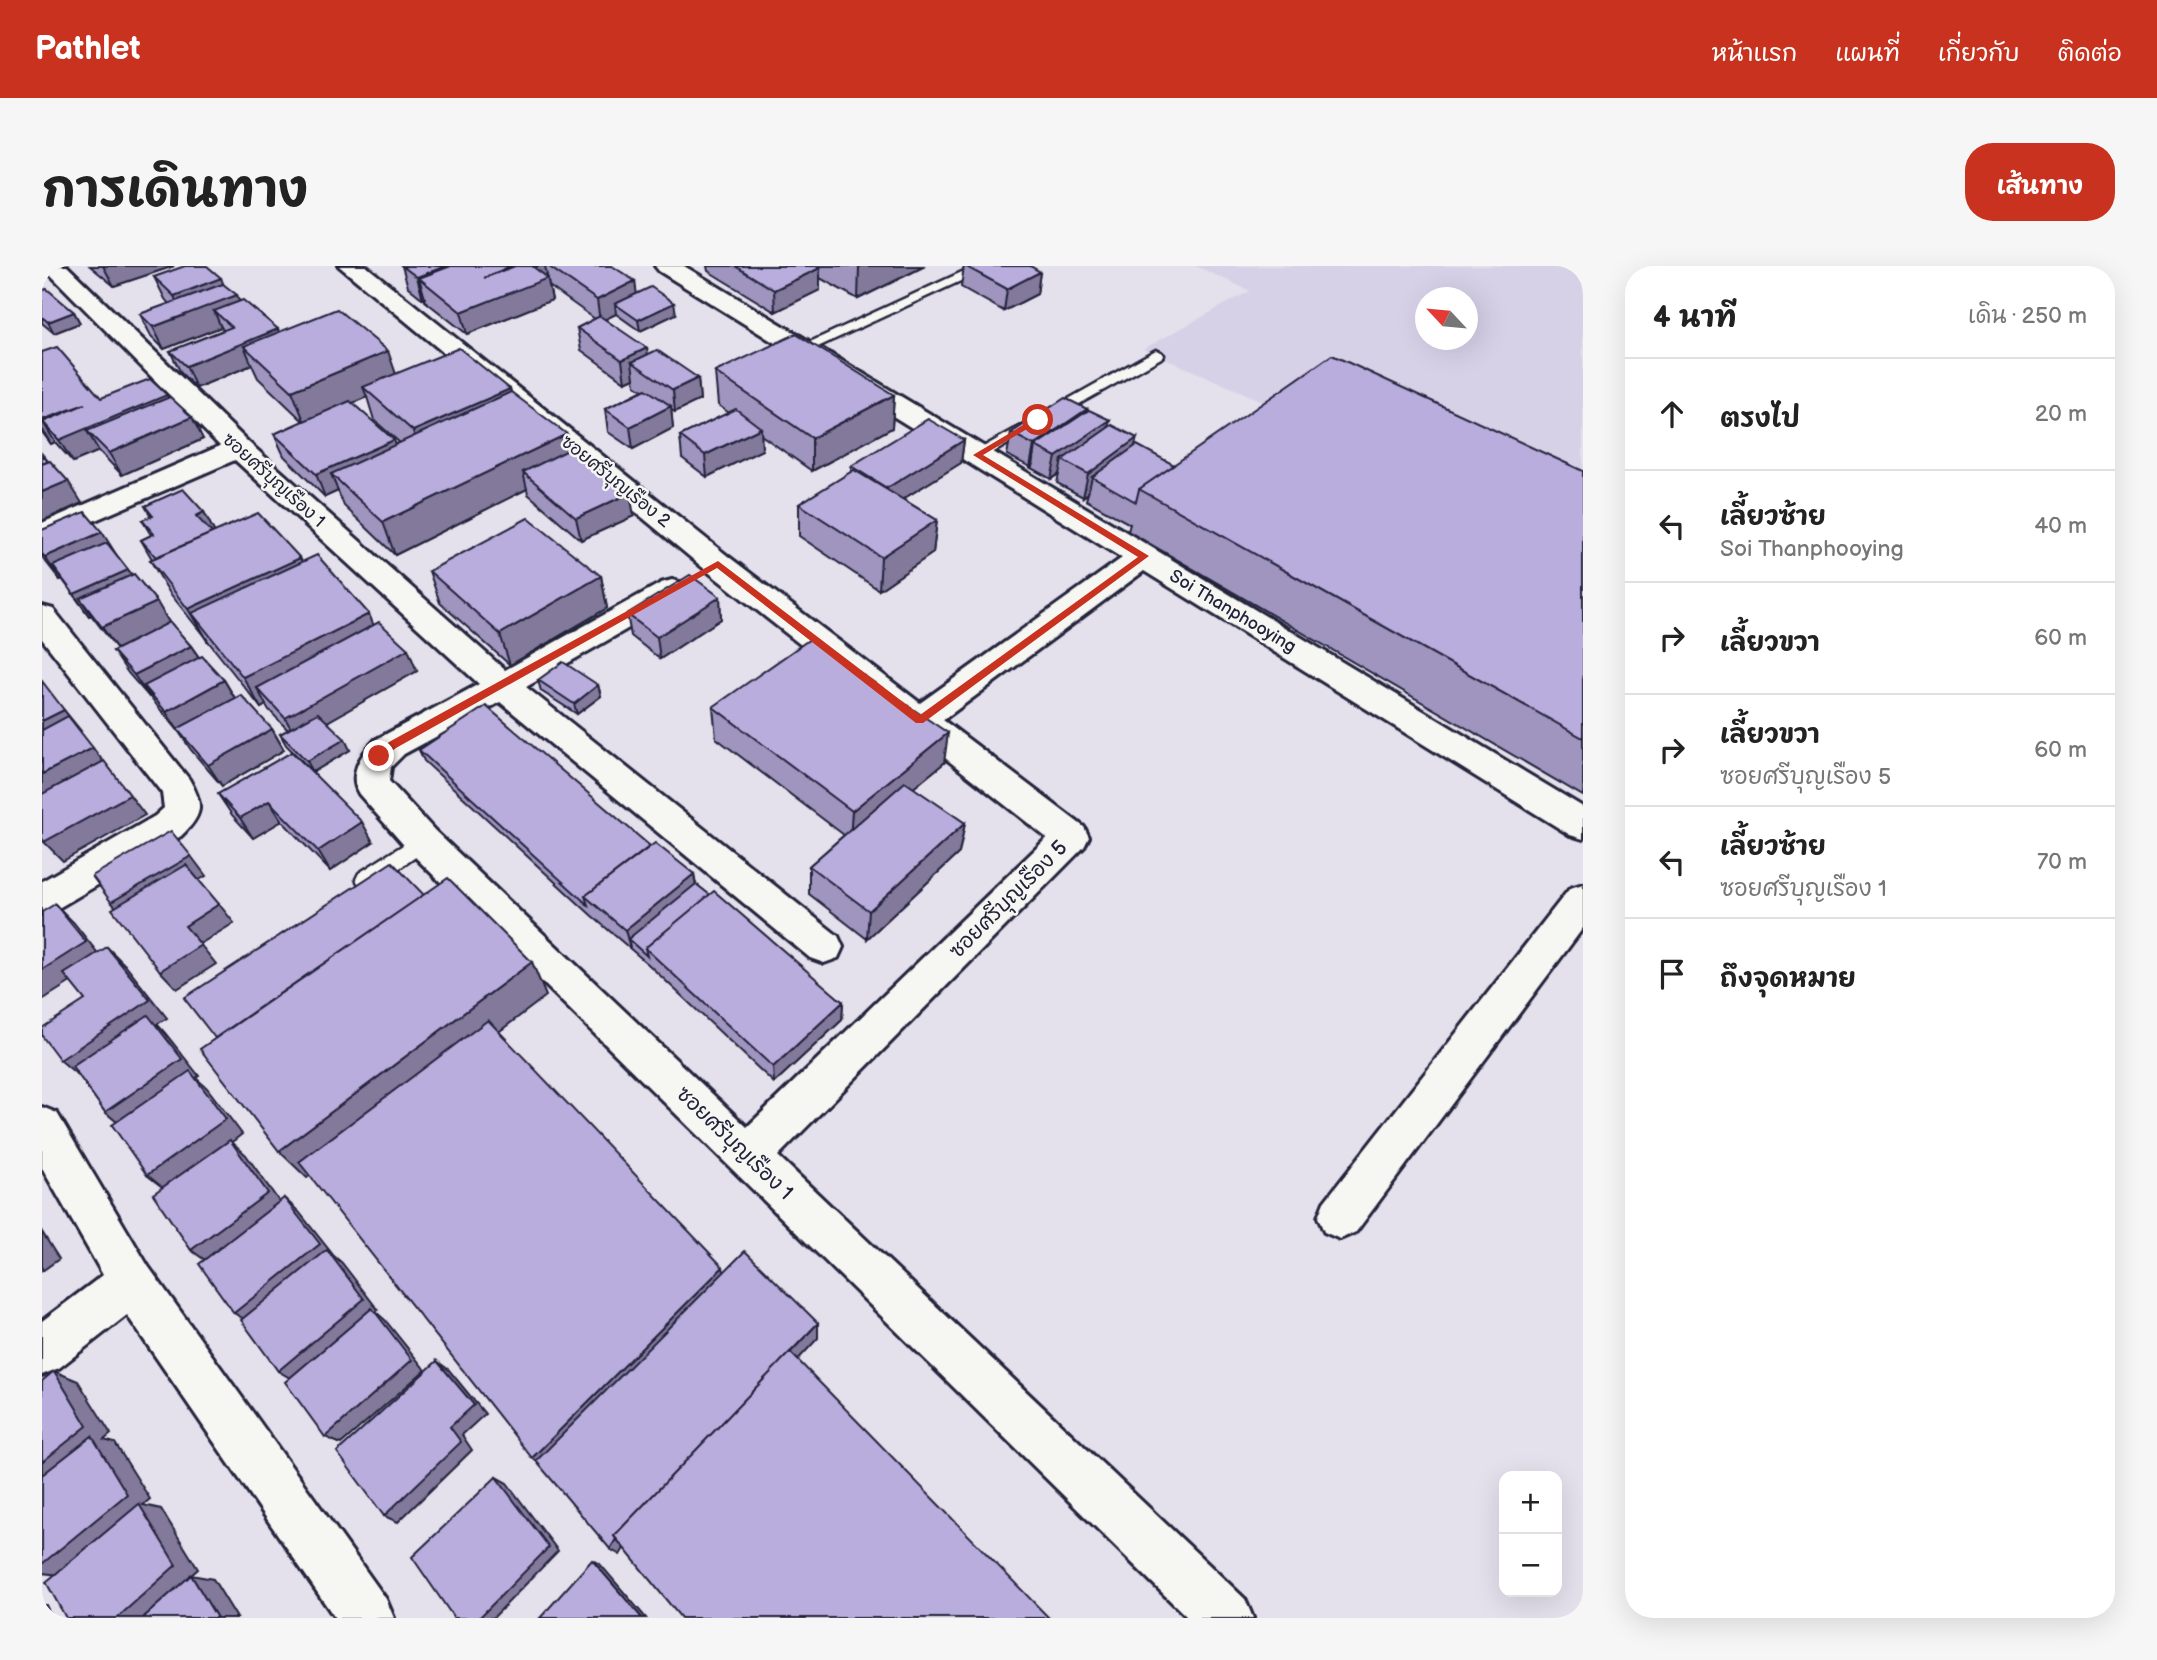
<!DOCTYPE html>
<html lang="th">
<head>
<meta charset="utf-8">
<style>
  :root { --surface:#fff; --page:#f6f6f6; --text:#222; --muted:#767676; --line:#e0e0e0; --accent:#c8321e }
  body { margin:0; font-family:"Balsamiq Sans","Playpen Sans Thai",sans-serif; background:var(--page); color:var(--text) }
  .controls { position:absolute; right:21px; bottom:21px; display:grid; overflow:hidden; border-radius:14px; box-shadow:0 7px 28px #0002 }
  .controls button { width:63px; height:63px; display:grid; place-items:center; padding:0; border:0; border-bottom:2px solid var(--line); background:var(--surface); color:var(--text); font:35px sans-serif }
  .compass { position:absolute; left:1373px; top:21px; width:63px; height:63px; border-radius:50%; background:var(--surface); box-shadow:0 7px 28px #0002; rotate:296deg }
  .stop { position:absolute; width:21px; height:21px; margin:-16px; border:5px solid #c8321e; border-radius:50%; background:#fff }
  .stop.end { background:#c8321e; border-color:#fff; box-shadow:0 2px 7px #0008 }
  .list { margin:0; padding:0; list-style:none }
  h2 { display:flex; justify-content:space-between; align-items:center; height:91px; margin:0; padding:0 28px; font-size:30px }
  h2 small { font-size:23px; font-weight:400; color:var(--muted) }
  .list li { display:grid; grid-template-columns:46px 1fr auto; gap:21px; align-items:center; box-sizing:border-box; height:112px; padding:0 28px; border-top:2px solid var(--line) }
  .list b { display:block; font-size:26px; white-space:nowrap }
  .list p { margin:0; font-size:23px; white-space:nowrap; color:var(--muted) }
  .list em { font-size:23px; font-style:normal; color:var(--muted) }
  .icon { flex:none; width:38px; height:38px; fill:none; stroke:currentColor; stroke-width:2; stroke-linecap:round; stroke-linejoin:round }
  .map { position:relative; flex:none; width:1541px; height:1352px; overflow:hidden; border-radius:28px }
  header { display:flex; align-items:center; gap:42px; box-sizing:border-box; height:98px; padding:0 35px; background:var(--accent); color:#fff }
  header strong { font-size:33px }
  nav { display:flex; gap:38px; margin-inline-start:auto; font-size:24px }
  .intro { display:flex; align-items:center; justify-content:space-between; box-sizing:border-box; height:168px; padding:0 42px }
  h1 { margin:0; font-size:49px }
  .button { padding:18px 32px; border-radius:28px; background:var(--accent); color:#fff; font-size:24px; font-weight:700 }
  main { display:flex; gap:42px; padding:0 42px }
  aside { flex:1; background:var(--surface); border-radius:28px; box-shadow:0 7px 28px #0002 }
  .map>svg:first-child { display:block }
  .built { fill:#d7d1e8; fill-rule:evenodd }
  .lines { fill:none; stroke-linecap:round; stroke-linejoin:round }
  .service-casing { stroke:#22223b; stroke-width:5 }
  .minor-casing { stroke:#22223b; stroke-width:6 }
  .service { fill:#f6f6f2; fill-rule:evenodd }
  .minor { fill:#f6f6f2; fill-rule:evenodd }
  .wall { fill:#9f95bf; stroke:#22223b; stroke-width:2; fill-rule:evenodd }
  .shaded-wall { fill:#82799b; stroke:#22223b; stroke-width:2 }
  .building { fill:#b9adde; stroke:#22223b; stroke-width:2 }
  .route { fill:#c8321e }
  .labels { text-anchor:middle; stroke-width:5; stroke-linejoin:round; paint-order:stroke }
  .far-street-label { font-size:18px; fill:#22223b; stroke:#f6f6f2 }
  .street-label { font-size:21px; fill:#22223b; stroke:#f6f6f2 }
</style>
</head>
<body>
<header>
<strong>Pathlet</strong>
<nav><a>หน้าแรก</a><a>แผนที่</a><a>เกี่ยวกับ</a><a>ติดต่อ</a></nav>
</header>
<div class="intro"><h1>การเดินทาง</h1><a class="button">เส้นทาง</a></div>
<main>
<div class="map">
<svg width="1541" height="1352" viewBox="0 0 1541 1352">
  <rect width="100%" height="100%" fill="#e4e0ec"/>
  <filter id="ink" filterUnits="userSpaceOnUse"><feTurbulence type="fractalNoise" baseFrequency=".0143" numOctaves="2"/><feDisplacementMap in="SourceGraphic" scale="14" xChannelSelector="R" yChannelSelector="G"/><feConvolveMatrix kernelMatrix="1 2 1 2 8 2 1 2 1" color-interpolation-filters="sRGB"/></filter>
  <g filter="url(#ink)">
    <path class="built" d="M1154 0H1541V275L1101 83 1208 25ZM1384 32H1426V74H1384Z"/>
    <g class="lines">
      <defs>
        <g id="service">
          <path d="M933 0H951L767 85H757L755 82Z"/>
          <path d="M1114 84 1119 86 1122 89 1119 92 941 192H929L927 189Z"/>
          <path d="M380 567 388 569 391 575 388 581 333 619 325 622 317 619 314 613 317 607Z"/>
        </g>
        <g id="minor">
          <path d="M0 0H25L206 176 463 404 619 317 630 314 641 317 645 324 641 331 484 421 796 670 801 681 796 692 782 697 768 692 458 436 362 488 349 501 347 515 393 565 705 861 1005 572 665 305 297 0H324L687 291 878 437 1080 292 617 5 613 0H642L1541 541V573L1528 569 1102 305 901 454 1042 561 1047 571 1042 581 736 890 1203 1333 1211 1352H1146L367 585 317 528C306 509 318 489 333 474L437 418 193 194 0 277V257L178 180Z"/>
          <path d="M0 340 11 343 147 513C162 539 161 549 139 570L13 644 0 648V615L113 550 122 542 120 527 0 373Z"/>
          <path d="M1541 618V662L1314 966 1298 973 1282 966 1276 951 1282 936 1528 622Z"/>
          <path d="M0 841 15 847 106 1000 344 1333 352 1352H293L85 1049 17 1102 0 1109V1055L61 1009 0 902Z"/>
        </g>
      </defs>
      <use href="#service" class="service-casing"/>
      <use href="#minor" class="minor-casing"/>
      <use href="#service" class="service"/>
      <use href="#minor" class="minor"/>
    </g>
    <g class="wall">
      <path d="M48 0H132L72 20Z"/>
      <path d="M360 0H570L594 28 634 48 598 65 574 48 563 53 606 89 656 112 658 134 633 146 629 144 631 162 591 183 566 166 563 143 601 124 593 119 592 112 583 116 539 84 535 62 553 53 507 20 510 34 425 68 383 35V32L381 33 366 21Z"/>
      <path d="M665 0H883L816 33 778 12V24L733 46 666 5Z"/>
      <path d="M922 0H988L998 6 995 28 962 45 919 21Z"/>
      <path d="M112 11 181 18 197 35 237 66 354 108 468 123 469 126 528 183 592 250 539 274 486 228 485 223 353 289 302 240 296 225 283 231 242 190 232 168 261 155 216 112 210 99 154 122 139 107 128 85 181 64 179 61 122 83 109 70 98 48 127 38 123 33ZM325 131 332 154 358 177 354 178 310 137Z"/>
      <path d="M0 19 3 24 32 46 38 57 12 67 0 57Z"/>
      <path d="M0 86 59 132H127L161 173 80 209 57 185 31 196 13 176 9 178 0 166Z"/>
      <path d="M673 106 852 129 850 162 770 205 719 169 720 184 665 211 640 192 638 170 687 147 676 139Z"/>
      <path d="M1045 143V146L1068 154 1066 161 1093 180 1132 199 1541 205V530L1086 265 1088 258 1044 234 1046 227 1041 231 1015 217 1017 208 1009 213 989 202 990 200 988 201 965 189 969 167Z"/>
      <path d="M922 174 919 197 861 233 895 254 891 287 837 324 757 270V238L809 206V200Z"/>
      <path d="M103 240 162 246 172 266 258 292 260 296 331 359 375 405 285 456 308 484 271 506 244 479 238 468 246 464 227 444 224 439 219 442 127 326 108 294 110 293 99 274 109 269 100 254 109 251Z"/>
      <path d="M0 264 74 288 128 357 149 380 157 391 182 414 193 432 230 463 242 484 180 520 149 484 135 463 116 441 108 430 107 431 86 407 71 385 75 383 49 349 47 350 20 313 18 314 0 291Z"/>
      <path d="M387 305 559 310 565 342 468 399 398 337Z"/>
      <path d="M678 331 679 353 618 393 589 370 585 348Z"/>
      <path d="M496 414 556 419 559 430 535 448 499 425Z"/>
      <path d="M671 441 902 497 871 522 923 557 917 587 825 673 767 628V600L802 569 674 472Z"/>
      <path d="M377 484 608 580 652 608 654 618 801 736 800 754 732 817 607 699 549 649 382 495Z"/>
      <path d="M250 486 331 576 288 605 240 555 211 572 190 549 176 528Z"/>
    </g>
    <g class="shaded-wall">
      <path d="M61 0H132L72 20Z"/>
      <path d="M404 0H464L377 12 383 32 381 33 375 11Z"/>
      <path d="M494 0H503L510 34 425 68 419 46 497 15Z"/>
      <path d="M819 0H883L816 33 817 1Z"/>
      <path d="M778 2V24L733 46 732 24Z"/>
      <path d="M998 6 995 28 962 45 965 23Z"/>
      <path d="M179 12 187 32 195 29 204 52 172 45 179 61 122 83 111 61 141 50 132 30Z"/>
      <path d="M593 15 596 37 573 38 574 48 558 56 555 34Z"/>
      <path d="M632 37 634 48 598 65 596 54Z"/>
      <path d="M32 46 38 57 12 67 6 56Z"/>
      <path d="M236 63 244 85 202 80 210 99 154 122 144 100Z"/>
      <path d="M605 82 608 104 590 96 592 112 583 116 580 94Z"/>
      <path d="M346 85 357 117 321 121 325 131 263 157 250 125Z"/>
      <path d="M656 112 658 134 633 146 631 124Z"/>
      <path d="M468 123 476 156 382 198 371 165Z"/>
      <path d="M125 129 136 151 45 165 57 185 31 196 17 174 1 156 13 176 9 178 0 163V154L43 138Z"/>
      <path d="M852 129 850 162 770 205V172Z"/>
      <path d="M629 140 631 162 591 183 588 161Z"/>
      <path d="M1045 143 1040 166 993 180 990 200 988 201 992 179Z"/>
      <path d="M150 151 161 173 80 209 67 187Z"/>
      <path d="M1068 154 1062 177 1020 194 1017 208 1009 213 1014 191Z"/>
      <path d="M719 162 720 184 665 211 663 189Z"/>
      <path d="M525 168 531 201 481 206 485 223 353 289 341 256Z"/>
      <path d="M1095 172 1089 194 1050 211 1046 227 1041 231 1046 208Z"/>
      <path d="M352 174 360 196 289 208 296 225 283 231 274 208Z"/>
      <path d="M922 174 919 197 843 244 845 222Z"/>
      <path d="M26 215 40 237 0 255V226Z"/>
      <path d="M588 227 592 250 539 274 534 252Z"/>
      <path d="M162 246 174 269 166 272 154 250Z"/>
      <path d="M895 254 891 287 837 324 839 291Z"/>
      <path d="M60 266 74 288 11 300 20 313 18 314 3 291Z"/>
      <path d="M258 292 273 324 150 347 166 375H165L146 343Z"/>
      <path d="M86 304 100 326 38 332 49 349 47 350 32 328Z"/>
      <path d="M559 310 565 342 468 399 458 368Z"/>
      <path d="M678 331 679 353 618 393 615 371Z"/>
      <path d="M115 336 128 358 75 383 60 361Z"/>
      <path d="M327 348 340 380 215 422 224 439 219 442 201 411Z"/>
      <path d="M149 380 163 401 102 420 108 430 107 431 92 409Z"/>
      <path d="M366 383 375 405 255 473 243 452Z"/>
      <path d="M182 414 195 436 138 467 124 446Z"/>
      <path d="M556 419 559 430 535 448 532 438Z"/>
      <path d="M22 444 39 465 0 485V455Z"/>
      <path d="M230 463 242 484 180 520 166 499Z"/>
      <path d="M906 467 902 497 808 574 810 545Z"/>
      <path d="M303 473 308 484 271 506 265 495Z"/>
      <path d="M51 482 67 503 0 539V508Z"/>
      <path d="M62 495 103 549 21 595 2 576Z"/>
      <path d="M227 535 240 555 211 572 198 552Z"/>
      <path d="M320 556 331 576 288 605 276 585Z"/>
      <path d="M923 557 917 587 825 673 827 645Z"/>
      <path d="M149 590 164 610 87 655 69 636Z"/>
      <path d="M652 608 655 627 586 673 588 682 583 664Z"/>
      <path d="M13 638 32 657 62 695 0 734V704Z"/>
      <path d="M177 638 192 657 158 678 174 698 135 723 118 705 143 660Z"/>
      <path d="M65 681 83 699 125 752 115 758 123 767 157 810 154 812 165 822 200 868 190 876 204 889 241 941 167 997 149 984 124 924 105 909 82 862 63 846 38 811 18 794Z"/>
      <path d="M490 696 504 730 265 912 237 885Z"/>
      <path d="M801 736 800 754 732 817 731 801Z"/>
      <path d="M242 932 257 946 292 990 300 997 336 1044 334 1046 343 1054 383 1104 299 1178 283 1171 253 1115 236 1105 210 1058 192 1047Z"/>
      <path d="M0 966 17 993 0 1005Z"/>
      <path d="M681 1001 686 1023 507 1205 490 1192Z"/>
      <path d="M776 1057V1072L584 1279 578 1289 568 1283 575 1272Z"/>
      <path d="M395 1095 407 1104 443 1148 420 1169 430 1184 356 1256 342 1250 408 1161Z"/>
      <path d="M12 1105 36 1115 69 1168 62 1174 73 1177 108 1233 101 1239 119 1243 156 1303 101 1352H75L18 1309 0 1307V1196Z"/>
      <path d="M454 1211 465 1217 516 1285 451 1352H437Z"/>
      <path d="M550 1294 558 1298 604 1352H600Z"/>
      <path d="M149 1309 171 1313 195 1352H175Z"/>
      <path d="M0 1339H4L10 1352H0Z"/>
    </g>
    <g class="building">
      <path d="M143 0H165L179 12 132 30 112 11Z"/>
      <path d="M360 0H404L375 11Z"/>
      <path d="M409 0H469L442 12 473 0H490L506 12 419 46 377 12Z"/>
      <path d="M506 0H570L593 15 555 34Z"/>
      <path d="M693 0H774L778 2 732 24Z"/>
      <path d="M923 0H988L998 6 965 23Z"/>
      <path d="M181 18 195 29 111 61 98 48Z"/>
      <path d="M609 21 632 37 596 54 573 38Z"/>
      <path d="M5 23 32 46 6 56 0 51V25Z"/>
      <path d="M201 34 236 63 144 100 128 85 190 61 172 45Z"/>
      <path d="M295 43 346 85 250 125 202 80Z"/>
      <path d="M558 50 605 82 580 94 535 62Z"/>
      <path d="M754 68 852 129 770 172 673 106Z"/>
      <path d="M15 81 59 132 108 113 125 129 17 174 1 156 43 138 0 154V86Z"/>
      <path d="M417 82 468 123 371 165 321 121Z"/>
      <path d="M615 84 656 112 631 124 590 96Z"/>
      <path d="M1290 89 1541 205V472L1097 223Z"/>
      <path d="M604 123 629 140 588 161 563 143Z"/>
      <path d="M469 126 525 168 341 256 289 208Z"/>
      <path d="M128 131 150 151 67 187 45 165Z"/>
      <path d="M1023 132 1045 143 992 179 969 167Z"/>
      <path d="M308 135 352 174 274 208 232 168Z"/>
      <path d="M694 143 719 162 663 189 638 170Z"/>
      <path d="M1047 144 1068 154 1014 191 993 180Z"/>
      <path d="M886 153 922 174 845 222 809 200Z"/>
      <path d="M1070 159 1095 172 1046 208 1020 194Z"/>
      <path d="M1095 179 1132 199 1097 223 1094 236 1050 211Z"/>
      <path d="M530 182 588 227 534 252 481 206Z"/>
      <path d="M0 188 6 195 0 198Z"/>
      <path d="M8 195 26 215 0 226V198Z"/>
      <path d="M812 204 895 254 839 291 757 238Z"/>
      <path d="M141 223 162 246 154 250 170 267 114 291 99 274 112 268 100 254 111 250 103 240Z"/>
      <path d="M43 246 60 266 3 291 0 288V264Z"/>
      <path d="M216 247 258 292 146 343 108 294Z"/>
      <path d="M486 252 559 310 458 368 387 305Z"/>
      <path d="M65 277 86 304 32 328 11 300Z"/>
      <path d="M275 289 327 348 201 411 150 347Z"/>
      <path d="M92 308 115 336 60 361 38 332Z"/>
      <path d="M648 309 678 331 615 371 585 348Z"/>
      <path d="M128 356 149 380 92 409 71 385Z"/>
      <path d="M337 356 366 383 243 452 215 422Z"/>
      <path d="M768 373 906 467 810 545 671 441Z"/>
      <path d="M160 390 182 414 124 446 102 420Z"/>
      <path d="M521 396 556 419 532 438 496 414Z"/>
      <path d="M0 415 22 444 0 455Z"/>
      <path d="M199 429 230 463 166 499 135 463Z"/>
      <path d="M444 440 608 580 543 630 546 639 377 484Z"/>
      <path d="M276 447 303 473 265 495 238 468Z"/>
      <path d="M26 450 51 482 0 508V464Z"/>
      <path d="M250 486 320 556 276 585 227 535 198 552 176 528Z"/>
      <path d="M62 495 88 529 2 576 0 572V528Z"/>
      <path d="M863 516 923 557 827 645 767 600Z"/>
      <path d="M129 565 149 590 69 636 50 610Z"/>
      <path d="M613 577 652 608 583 664 543 630Z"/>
      <path d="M350 596 382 629 173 772 142 732Z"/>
      <path d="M144 599 177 638 143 660 159 679 118 705 70 643Z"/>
      <path d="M406 612 490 696 237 885 158 783Z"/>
      <path d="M654 618 668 629 603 682 605 690 586 673Z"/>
      <path d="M672 625 801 736 731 801 603 682Z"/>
      <path d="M13 638 44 676 0 704V646Z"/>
      <path d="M65 681 108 734 18 794 0 770V762L43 734 22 708Z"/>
      <path d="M106 749 140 793 63 846 30 800Z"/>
      <path d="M446 754 681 1001 490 1192 257 896Z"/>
      <path d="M148 805 184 853 105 909 70 859Z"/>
      <path d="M188 874 226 927 149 984 111 928Z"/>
      <path d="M242 932 278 978 192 1047 157 998Z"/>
      <path d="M285 984 322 1033 236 1105 199 1054Z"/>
      <path d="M703 985 776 1057 572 1270 574 1273 568 1283 494 1195Z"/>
      <path d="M330 1042 370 1094 283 1171 243 1116Z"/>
      <path d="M748 1086 1007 1352H639L572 1270Z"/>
      <path d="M395 1095 432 1139 408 1161 419 1176 342 1250 295 1186Z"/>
      <path d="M12 1105 45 1160 0 1196V1115Z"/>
      <path d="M50 1170 85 1228 0 1298V1209Z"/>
      <path d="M454 1211 507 1281 437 1352H412L370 1291Z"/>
      <path d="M97 1238 134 1299 75 1352H24L4 1316Z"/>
      <path d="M550 1294 600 1352H498Z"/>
      <path d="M149 1309 175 1352H101Z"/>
    </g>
  </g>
  <path class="route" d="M993 152 1000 154 941 189 1107 290 881 457H874L675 302 354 482 340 493H333L332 490 347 476 676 295 878 449 1096 291 931 189Z"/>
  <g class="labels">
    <g class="far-street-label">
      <text transform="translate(232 214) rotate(42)" y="6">ซอยศรีบุญเรือง 1</text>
      <text transform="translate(574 215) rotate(39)" y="6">ซอยศรีบุญเรือง 2</text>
      <text transform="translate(1191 345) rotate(31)" y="6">Soi Thanphooying</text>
    </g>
    <g class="street-label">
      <text transform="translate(966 633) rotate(-45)" y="7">ซอยศรีบุญเรือง 5</text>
      <text transform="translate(693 877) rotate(44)" y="7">ซอยศรีบุญเรือง 1</text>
    </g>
  </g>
</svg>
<div class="controls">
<button>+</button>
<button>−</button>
</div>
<svg class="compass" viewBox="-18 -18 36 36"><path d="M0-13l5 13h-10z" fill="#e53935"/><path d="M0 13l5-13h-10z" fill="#767676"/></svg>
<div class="stop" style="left:996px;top:154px"></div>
<div class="stop end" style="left:337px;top:490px"></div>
</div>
<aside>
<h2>4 นาที<small>เดิน · 250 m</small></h2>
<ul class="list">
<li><svg class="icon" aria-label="ahead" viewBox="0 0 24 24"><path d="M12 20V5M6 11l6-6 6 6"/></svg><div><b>ตรงไป</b></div><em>20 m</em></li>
<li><svg class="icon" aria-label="left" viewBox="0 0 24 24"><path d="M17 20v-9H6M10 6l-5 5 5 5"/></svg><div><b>เลี้ยวซ้าย</b><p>Soi Thanphooying</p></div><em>40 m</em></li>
<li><svg class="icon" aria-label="right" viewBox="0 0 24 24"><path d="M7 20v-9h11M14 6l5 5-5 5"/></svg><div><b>เลี้ยวขวา</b></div><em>60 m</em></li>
<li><svg class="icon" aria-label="right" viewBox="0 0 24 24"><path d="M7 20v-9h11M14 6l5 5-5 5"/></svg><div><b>เลี้ยวขวา</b><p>ซอยศรีบุญเรือง 5</p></div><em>60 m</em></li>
<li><svg class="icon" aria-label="left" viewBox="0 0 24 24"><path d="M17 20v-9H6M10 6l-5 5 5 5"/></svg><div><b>เลี้ยวซ้าย</b><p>ซอยศรีบุญเรือง 1</p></div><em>70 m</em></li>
<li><svg class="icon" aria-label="arrive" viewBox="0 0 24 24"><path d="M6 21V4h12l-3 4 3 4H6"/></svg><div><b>ถึงจุดหมาย</b></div></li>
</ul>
</aside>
</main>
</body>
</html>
